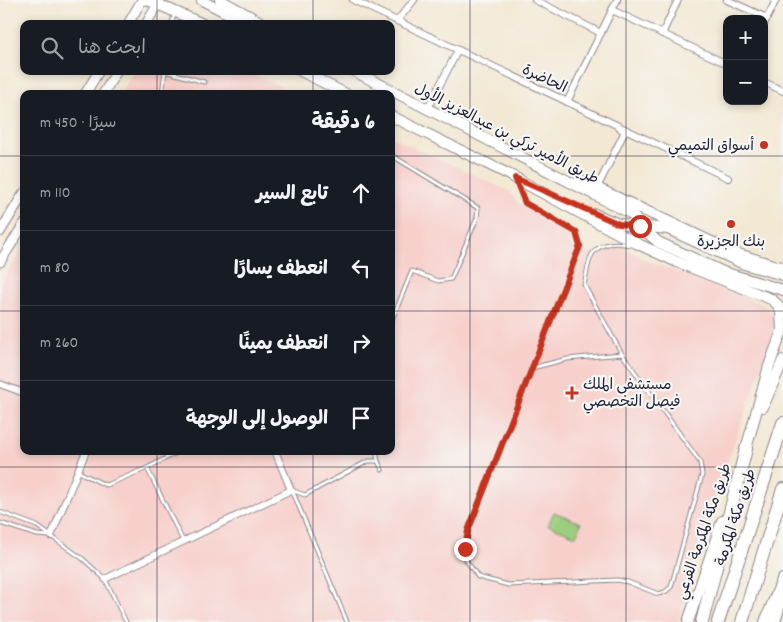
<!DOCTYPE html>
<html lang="ar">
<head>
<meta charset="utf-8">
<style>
  :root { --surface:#171b24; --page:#20242c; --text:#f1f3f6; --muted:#9ea1a6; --line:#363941 }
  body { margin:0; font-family:Dekko,"Playpen Sans Arabic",sans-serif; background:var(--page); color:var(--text); direction:rtl }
  .controls { position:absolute; right:15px; top:15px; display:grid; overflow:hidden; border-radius:10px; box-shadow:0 2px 8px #0003 }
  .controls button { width:45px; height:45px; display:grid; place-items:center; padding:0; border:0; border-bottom:1px solid var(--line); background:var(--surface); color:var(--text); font:25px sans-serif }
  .stop { position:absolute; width:15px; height:15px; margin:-11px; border:4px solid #c8321e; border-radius:50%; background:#fff }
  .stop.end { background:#c8321e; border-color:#fff; box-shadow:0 1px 5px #0008 }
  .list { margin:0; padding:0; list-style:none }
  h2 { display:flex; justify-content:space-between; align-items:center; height:65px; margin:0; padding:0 20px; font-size:21px }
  h2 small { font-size:16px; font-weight:400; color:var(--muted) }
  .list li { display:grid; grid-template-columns:32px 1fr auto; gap:15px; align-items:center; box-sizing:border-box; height:75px; padding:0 20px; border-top:1px solid var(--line) }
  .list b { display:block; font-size:19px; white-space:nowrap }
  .list em { font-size:16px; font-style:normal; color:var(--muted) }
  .icon { flex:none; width:28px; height:28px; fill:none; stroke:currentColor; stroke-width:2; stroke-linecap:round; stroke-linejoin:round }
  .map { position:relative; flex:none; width:783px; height:622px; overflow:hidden; direction:ltr }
  .search { position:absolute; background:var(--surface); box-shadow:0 2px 8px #0003; left:20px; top:20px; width:375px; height:55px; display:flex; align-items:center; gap:12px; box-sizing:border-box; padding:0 18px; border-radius:10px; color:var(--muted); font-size:19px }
  .panel { position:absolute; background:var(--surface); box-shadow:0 2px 8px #0003; left:20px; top:90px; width:375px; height:365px; border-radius:10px; direction:rtl }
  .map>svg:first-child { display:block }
  .built { fill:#f7d0cc }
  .green { fill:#9cce7e; stroke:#5f785c }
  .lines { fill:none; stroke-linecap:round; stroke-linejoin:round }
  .service-casing { stroke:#8a8588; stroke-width:5 }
  .minor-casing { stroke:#8a8588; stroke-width:8 }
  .tertiary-casing { stroke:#8a8588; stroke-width:11 }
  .primary-casing { stroke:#8a8588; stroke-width:12 }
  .motorway-casing { stroke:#8a8588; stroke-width:14 }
  .service { stroke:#fff; stroke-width:3 }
  .minor { stroke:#fff; stroke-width:6 }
  .tertiary { stroke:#fff; stroke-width:9 }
  .primary { stroke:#fff; stroke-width:10 }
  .motorway { stroke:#fff; stroke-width:12 }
  .route { stroke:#c8321e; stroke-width:6 }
  .grid { fill:none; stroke:#22223b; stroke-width:1; stroke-opacity:0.55 }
  .poi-dot { fill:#c8321e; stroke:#f6f6f2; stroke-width:2 }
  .labels { text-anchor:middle; stroke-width:4.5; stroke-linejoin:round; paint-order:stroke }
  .street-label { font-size:15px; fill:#22223b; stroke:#f6f6f2 }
  .poi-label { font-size:15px; fill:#22223b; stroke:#f6f6f2; text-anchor:end }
</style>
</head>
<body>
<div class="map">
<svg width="783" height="622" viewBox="0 0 783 622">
  <rect width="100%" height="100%" fill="#f6f6f2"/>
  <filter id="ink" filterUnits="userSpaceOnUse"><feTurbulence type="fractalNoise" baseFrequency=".02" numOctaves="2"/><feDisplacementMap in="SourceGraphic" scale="10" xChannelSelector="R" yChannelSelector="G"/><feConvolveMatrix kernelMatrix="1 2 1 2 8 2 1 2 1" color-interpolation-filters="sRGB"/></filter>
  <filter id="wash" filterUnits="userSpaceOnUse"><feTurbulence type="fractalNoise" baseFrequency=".0096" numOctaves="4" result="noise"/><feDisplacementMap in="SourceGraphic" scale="20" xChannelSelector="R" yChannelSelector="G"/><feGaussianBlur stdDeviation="1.12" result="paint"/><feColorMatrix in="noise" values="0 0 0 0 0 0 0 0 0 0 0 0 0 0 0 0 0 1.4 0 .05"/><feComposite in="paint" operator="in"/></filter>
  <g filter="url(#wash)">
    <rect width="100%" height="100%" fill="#f3e8d4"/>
    <g class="built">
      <path d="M134 71H248L297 94H120Z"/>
      <path d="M391 137 509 191 518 203 569 231 571 247 592 254 602 253 612 246 623 247 639 257 766 306 775 318 774 334 722 477 678 622H0V284L24 246V451H391Z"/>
    </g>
    <path class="green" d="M554 512 581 523 576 536 548 525Z"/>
  </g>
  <g filter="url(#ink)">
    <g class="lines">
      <defs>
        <g id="service">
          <path d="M172 24 174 14"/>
          <path d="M165 71 204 82"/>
          <path d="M162 94 165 71"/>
          <path d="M391 155 478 208 477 218 451 279 438 281 412 271 391 322"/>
          <path d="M517 183 525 203 576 232 580 246 468 531 465 549 466 560 478 577 508 585 617 580 628 582 658 594 665 592 671 587 702 475 700 462 622 354 584 285C586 278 588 259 593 253 602 241 617 242 630 245"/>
          <path d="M532 368 567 359 622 354"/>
          <path d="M180 451 147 468 183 541"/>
          <path d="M376 451 378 461"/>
          <path d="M79 472 103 484 107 485 147 468"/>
          <path d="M291 490 305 495 368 461H378L382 470"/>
          <path d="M292 490 347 622"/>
          <path d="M0 512 37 526 83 559 105 579 126 622"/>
          <path d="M0 523 37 535 50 536"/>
        </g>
        <g id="minor">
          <path d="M353 0 728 178"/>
          <path d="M535 0 601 33"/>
          <path d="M727 0 767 18"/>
          <path d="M612 10 727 64"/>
          <path d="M397 21 414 0"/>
          <path d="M764 24 776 0"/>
          <path d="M662 34 678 0"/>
          <path d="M764 82 783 91"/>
          <path d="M570 103 567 102 617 0"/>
          <path d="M428 108 458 50"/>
          <path d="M597 188 625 131 621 129"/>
          <path d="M0 384 24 393"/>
          <path d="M51 536 86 451"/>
          <path d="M105 579 291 490 275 451"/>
        </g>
        <g id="tertiary">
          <path d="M201 0 248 24"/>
          <path d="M128 24 142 0"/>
          <path d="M146 24 158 4 157 0"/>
          <path d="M85 94 99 71"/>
          <path d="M103 94 117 71"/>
          <path d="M0 232 24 193"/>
          <path d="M0 262 24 224"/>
        </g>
        <g id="primary">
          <path d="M148 0 203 24"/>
          <path d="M220 0 264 24"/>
          <path d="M301 71 346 94"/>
          <path d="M354 71 632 214 640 226 658 242 723 272 783 290"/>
          <path d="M391 116 520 180"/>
          <path d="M515 178 636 243 677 262 771 299 778 305 781 312 782 331 769 366 746 449"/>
          <path d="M580 180 735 253 776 266 783 267"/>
          <path d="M595 214 619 224 668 229 744 264 783 275"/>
          <path d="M763 407 783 360"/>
          <path d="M688 622 722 521"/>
          <path d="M775 622 783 594"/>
        </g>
        <g id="motorway">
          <path d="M702 622 746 449"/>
          <path d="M718 622 783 423"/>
          <path d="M742 622 783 489"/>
          <path d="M766 622 783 580"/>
        </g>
      </defs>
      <use href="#service" class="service-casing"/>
      <use href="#minor" class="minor-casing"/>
      <use href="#tertiary" class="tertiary-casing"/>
      <use href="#primary" class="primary-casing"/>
      <use href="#motorway" class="motorway-casing"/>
      <use href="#service" class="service"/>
      <use href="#minor" class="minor"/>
      <use href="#tertiary" class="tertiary"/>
      <use href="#primary" class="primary"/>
      <use href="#motorway" class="motorway"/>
    </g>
  </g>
  <g class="lines" filter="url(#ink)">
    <path class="route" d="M465 549 468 531 580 246 576 232 525 203 515 178 619 224 640 226"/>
  </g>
  <path class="grid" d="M157 0V24M313 0V24M470 0V622M626 0V622M157 71V94M313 71V94M0 156H24M391 156H783M0 311H24M391 311H783M157 451V622M313 451V622M0 467H783"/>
  <g class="poi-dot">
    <circle cx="764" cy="145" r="5"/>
    <circle cx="731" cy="224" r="5"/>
    <path d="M569.5 385.5h5v5h5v5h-5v5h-5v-5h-5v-5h5z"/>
  </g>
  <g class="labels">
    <g class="street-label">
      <text transform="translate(545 78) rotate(25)" y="5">الحاضرة</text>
      <text transform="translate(507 133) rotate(27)" y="5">طريق الأمير تركي بن عبدالعزيز الأول</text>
      <text transform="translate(735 517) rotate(-72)" y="5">طريق مكة المكرمة</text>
      <text transform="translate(703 531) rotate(-71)" y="5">طريق مكة المكرمة الفرعي</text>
    </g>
    <g class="poi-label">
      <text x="754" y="150">أسواق التميمي</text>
      <text x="731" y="246" text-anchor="middle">بنك الجزيرة</text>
      <text x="583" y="389" text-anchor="start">مستشفى الملك<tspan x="583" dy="17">فيصل التخصصي</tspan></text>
    </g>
  </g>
</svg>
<div class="controls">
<button>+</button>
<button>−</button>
</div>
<div class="stop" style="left:640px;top:226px"></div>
<div class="stop end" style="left:465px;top:549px"></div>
<div class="search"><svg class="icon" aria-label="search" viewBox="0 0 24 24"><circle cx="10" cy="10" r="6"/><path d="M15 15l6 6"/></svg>ابحث هنا</div>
<section class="panel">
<h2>6 دقيقة<small>سيرًا · 450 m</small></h2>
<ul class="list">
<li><svg class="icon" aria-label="ahead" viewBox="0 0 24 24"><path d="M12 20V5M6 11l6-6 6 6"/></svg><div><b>تابع السير</b></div><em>110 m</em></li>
<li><svg class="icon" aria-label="left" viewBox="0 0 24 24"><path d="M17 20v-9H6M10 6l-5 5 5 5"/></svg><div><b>انعطف يسارًا</b></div><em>80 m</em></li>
<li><svg class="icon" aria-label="right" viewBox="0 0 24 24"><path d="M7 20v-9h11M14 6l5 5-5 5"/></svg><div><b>انعطف يمينًا</b></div><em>260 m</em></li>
<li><svg class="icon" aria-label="arrive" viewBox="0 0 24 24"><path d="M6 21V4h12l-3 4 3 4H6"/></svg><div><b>الوصول إلى الوجهة</b></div></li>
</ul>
</section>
</div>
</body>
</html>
